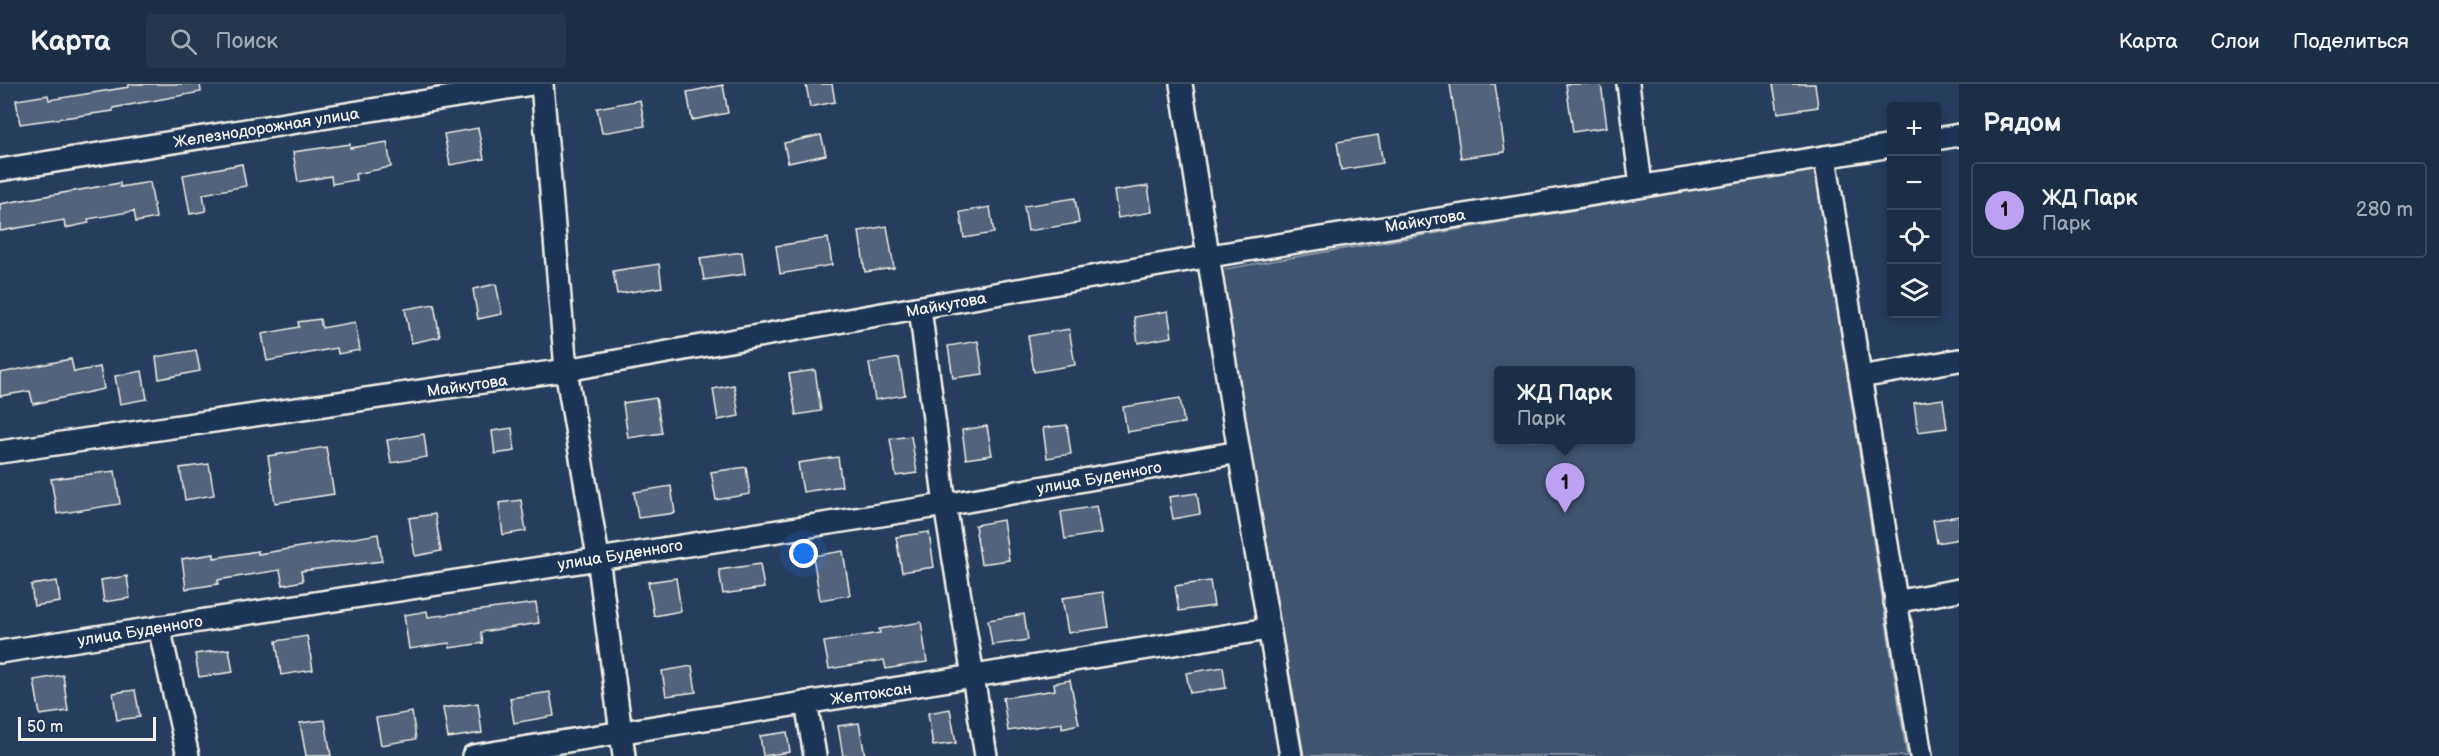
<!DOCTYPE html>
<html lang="ru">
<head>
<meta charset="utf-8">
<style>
  :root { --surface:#1c2e46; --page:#25364d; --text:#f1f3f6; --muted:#a0a8b3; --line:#3a4a5f; --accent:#bca0f2 }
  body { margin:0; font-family:"Balsamiq Sans",sans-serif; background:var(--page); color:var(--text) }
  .controls { position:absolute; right:18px; top:18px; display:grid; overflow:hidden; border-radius:6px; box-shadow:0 3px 9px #0003 }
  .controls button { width:54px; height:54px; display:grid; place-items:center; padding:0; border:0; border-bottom:2px solid var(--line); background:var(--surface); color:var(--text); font:30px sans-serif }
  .scale { position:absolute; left:18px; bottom:15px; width:138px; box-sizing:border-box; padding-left:6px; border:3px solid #f4f1e8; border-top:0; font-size:16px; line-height:21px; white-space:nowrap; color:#f4f1e8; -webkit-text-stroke:4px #1d3557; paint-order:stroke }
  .you { position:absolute; left:804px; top:470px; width:21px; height:21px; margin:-15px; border:4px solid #fff; border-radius:50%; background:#1a73e8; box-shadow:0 0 0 9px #1a73e833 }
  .badge { display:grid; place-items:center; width:39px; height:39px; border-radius:50%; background:var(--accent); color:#111; font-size:20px; font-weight:700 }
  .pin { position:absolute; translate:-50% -50px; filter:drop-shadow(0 2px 3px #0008) }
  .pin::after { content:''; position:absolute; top:32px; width:21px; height:18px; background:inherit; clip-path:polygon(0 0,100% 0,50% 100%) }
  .popup { position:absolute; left:1494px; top:282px; width:141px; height:78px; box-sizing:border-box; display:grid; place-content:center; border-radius:6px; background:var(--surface); filter:drop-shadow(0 2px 4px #0005); font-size:20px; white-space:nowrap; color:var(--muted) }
  .popup b { font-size:22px; color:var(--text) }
  .popup::after { content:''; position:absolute; left:50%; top:100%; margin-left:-12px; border:12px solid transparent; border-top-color:var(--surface) }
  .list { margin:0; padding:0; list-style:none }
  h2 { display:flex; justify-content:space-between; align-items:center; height:78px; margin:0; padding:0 24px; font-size:26px }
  h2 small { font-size:20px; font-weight:400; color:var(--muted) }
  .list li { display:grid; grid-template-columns:39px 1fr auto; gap:18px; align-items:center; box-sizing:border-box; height:96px; margin:0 12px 12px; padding:0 12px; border:2px solid var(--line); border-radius:6px }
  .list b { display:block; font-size:22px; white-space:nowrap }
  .list p { margin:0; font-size:20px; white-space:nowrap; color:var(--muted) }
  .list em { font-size:20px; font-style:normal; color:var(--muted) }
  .icon { flex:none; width:33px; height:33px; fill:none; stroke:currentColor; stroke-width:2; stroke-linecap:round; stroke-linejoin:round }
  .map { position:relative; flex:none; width:1959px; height:672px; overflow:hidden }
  header { display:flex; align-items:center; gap:36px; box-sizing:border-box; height:84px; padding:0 30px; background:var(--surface); border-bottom:2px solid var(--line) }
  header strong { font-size:28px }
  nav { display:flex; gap:33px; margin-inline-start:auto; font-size:21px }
  .search { width:420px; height:54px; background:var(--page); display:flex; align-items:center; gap:15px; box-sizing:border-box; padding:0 21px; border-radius:6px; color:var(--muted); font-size:22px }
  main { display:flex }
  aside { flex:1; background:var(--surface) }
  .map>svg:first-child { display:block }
  .green { fill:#40546f; stroke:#9aa2ac; stroke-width:1.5; fill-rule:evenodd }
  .building { fill:#52647b; stroke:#f4f1e8; stroke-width:1.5 }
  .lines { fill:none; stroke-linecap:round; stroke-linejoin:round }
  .minor-casing { stroke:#f4f1e8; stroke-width:26 }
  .minor { stroke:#1d3557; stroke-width:21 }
  .labels { text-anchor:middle; stroke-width:4.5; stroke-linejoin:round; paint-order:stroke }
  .street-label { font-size:16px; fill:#f4f1e8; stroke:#1d3557 }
</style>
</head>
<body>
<header>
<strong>Карта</strong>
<div class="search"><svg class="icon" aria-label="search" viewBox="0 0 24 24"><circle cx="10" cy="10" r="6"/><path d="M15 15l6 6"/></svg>Поиск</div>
<nav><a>Карта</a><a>Слои</a><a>Поделиться</a></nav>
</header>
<main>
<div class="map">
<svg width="1959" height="672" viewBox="0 0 1959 672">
  <rect width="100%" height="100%" fill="#263d5d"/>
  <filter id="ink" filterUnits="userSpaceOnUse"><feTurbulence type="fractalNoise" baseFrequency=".0167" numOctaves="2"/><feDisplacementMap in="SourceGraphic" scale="12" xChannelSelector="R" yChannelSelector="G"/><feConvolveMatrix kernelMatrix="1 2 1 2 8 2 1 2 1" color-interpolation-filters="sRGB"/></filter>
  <g filter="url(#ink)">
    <path class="green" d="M1815 85 1907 672H1304L1219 186ZM1499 286H1631V356H1499Z"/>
    <g class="building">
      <path d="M129 0H200L201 8 113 24V27L20 40 16 16 48 11 49 16 129 3Z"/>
      <path d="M806 0H832L835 18 810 23Z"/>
      <path d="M1450 0H1495L1505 68 1461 74Z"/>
      <path d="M1566 0H1601L1607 43 1573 48Z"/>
      <path d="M1773 0H1815L1818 23 1778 29Z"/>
      <path d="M723 1 728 29 692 36 687 8Z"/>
      <path d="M640 16 645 42 602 49 597 24Z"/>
      <path d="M478 44 484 75 450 81 444 50Z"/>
      <path d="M821 51 826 71 788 79 784 59Z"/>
      <path d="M1378 51 1383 79 1341 86 1337 58Z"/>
      <path d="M387 58 391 83 355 90 356 96 332 100 331 92 298 98 293 68 350 60V64Z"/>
      <path d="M242 80 246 102 203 110 206 127 190 130 183 91Z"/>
      <path d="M150 98 156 134 136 138 134 127 88 135 89 139 65 144 64 136 0 147V120L120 99V103Z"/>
      <path d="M1148 102 1152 128 1118 134 1114 107Z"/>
      <path d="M1075 114 1079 139 1028 147 1024 122Z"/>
      <path d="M990 123 994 149 964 154 960 128Z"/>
      <path d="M887 142 894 184 865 188 859 147Z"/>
      <path d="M828 154 832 181 780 190 776 162Z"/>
      <path d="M742 168 745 190 704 196 700 174Z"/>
      <path d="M659 180 662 203 617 210 613 187Z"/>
      <path d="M496 200 502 230 478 235 473 205Z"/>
      <path d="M434 220 440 253 411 259 405 225Z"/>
      <path d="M1168 227 1172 253 1138 259 1134 233Z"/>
      <path d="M320 235 322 244 355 238 360 266 338 270 337 264 267 277 262 250 299 243 298 238Z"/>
      <path d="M1069 245 1075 281 1034 288 1028 252Z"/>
      <path d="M978 257 983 290 953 294 948 262Z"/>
      <path d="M196 266 200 287 159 295 156 273Z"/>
      <path d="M899 274 905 311 875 316 869 279Z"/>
      <path d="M71 275 74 288 100 283 104 305 33 320 30 307 0 312V289Z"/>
      <path d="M815 286 821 327 796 331 789 290Z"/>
      <path d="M142 287 147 315 120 320 115 292Z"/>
      <path d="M734 301 739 332 718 336 713 305Z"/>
      <path d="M656 314 662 349 628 354 623 319Z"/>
      <path d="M1180 314 1184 339 1127 348 1123 323Z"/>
      <path d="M1943 315 1947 344 1918 348 1914 319Z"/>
      <path d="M1067 341 1071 370 1047 374 1043 344Z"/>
      <path d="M987 342 992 371 966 375 962 346Z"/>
      <path d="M512 344 515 367 495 370 492 347Z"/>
      <path d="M424 350 427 373 391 379 387 356Z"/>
      <path d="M911 352 917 389 896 392 890 355Z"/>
      <path d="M326 363 334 410 275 419 268 372Z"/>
      <path d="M838 373 842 402 803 408 798 379Z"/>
      <path d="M209 380 214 411 185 416 180 384Z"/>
      <path d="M746 383 750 410 716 416 711 388Z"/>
      <path d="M115 387 120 420 57 430 51 395Z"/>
      <path d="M671 402 675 429 638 434 634 408Z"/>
      <path d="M1197 409 1200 430 1173 435 1169 413Z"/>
      <path d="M521 416 526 447 503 451 499 419Z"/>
      <path d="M1097 422 1102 449 1065 455 1061 428Z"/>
      <path d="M435 430 441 467 415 472 409 434Z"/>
      <path d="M1959 432V455L1937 459 1933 436Z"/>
      <path d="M1003 436 1009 476 981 480 975 441Z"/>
      <path d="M929 448 934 483 902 488 896 453Z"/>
      <path d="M378 450 382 477 301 487 303 497 283 501 280 486 218 496V500L186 505 182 475 214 470V474L258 467V470Z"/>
      <path d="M843 467 850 511 820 516 813 472Z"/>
      <path d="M760 480 764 504 723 510 719 486Z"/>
      <path d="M127 492 130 514 104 518 101 496Z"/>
      <path d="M676 494 681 527 654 532 648 498Z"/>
      <path d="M57 497 60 518 34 522 31 501Z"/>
      <path d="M1210 497 1214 522 1179 527 1175 502Z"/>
      <path d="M1103 508 1108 543 1068 549 1062 514Z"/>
      <path d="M536 519 539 539 481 548 483 559 450 564 449 559 409 565 404 531 427 527 428 533Z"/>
      <path d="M1024 530 1028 556 992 561 988 536Z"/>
      <path d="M921 538 927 578 886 585 884 576 829 585 824 558 880 549 879 545Z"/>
      <path d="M307 552 313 586 281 591 276 557Z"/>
      <path d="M229 565 233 588 199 593 195 570Z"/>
      <path d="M692 582 696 608 666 612 662 587Z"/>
      <path d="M1223 583 1226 604 1190 609 1186 589Z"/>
      <path d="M63 591 68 627 40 631 34 596Z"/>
      <path d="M1070 596 1079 640 1062 644V639L1008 647 1003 614 1055 606 1054 599Z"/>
      <path d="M135 606 140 633 117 636 113 609Z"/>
      <path d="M550 608 554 632 514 639 510 614Z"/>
      <path d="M478 619 482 649 448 654 443 624Z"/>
      <path d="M950 625 956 659 933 662 928 629Z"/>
      <path d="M412 628 416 655 381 661 376 634Z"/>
      <path d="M325 636 331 672H306L300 639Z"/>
      <path d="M859 639 865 672H843L838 642Z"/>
      <path d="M787 648 790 668 763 672 760 652Z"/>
    </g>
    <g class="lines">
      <defs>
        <g id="minor">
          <path d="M542 0 566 286 598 473 624 672"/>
          <path d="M1181 0 1239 368 1291 672"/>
          <path d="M1628 0 1641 101"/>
          <path d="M1936 55 1959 51"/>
          <path d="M1825 73 1921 672"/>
          <path d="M0 86 532 0"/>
          <path d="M920 224 945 421 986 672"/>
          <path d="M1860 293 1959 276"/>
          <path d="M0 368 566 286 1210 172 1892 62"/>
          <path d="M1895 518 1959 506"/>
          <path d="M159 543 188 672"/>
          <path d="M0 568 945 421 1239 368"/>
          <path d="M806 618 815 672"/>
          <path d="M473 672 1268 545"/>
        </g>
      </defs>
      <use href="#minor" class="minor-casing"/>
      <use href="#minor" class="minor"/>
    </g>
  </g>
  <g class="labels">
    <g class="street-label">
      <text transform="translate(266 43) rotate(-9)" y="6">Железнодорожная улица</text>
      <text transform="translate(1425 136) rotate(-9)" y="6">Майкутова</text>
      <text transform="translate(946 220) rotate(-10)" y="6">Майкутова</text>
      <text transform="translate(467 301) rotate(-8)" y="6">Майкутова</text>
      <text transform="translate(1099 393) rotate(-10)" y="6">улица Буденного</text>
      <text transform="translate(620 470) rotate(-9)" y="6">улица Буденного</text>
      <text transform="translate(140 546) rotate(-9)" y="6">улица Буденного</text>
      <text transform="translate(871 609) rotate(-8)" y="6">Желтоксан</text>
    </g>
  </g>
</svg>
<div class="controls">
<button>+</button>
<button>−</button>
<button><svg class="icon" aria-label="locate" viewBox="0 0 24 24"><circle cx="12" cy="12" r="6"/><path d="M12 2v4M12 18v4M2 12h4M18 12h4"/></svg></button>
<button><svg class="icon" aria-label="layers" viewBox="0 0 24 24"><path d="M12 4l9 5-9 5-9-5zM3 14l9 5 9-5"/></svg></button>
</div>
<div class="scale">50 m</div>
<div class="you"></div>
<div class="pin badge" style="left:1565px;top:429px">1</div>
<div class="popup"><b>ЖД Парк</b>Парк</div>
</div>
<aside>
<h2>Рядом<small></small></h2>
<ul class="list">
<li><span class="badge">1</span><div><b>ЖД Парк</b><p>Парк</p></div><em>280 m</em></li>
</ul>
</aside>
</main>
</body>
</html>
